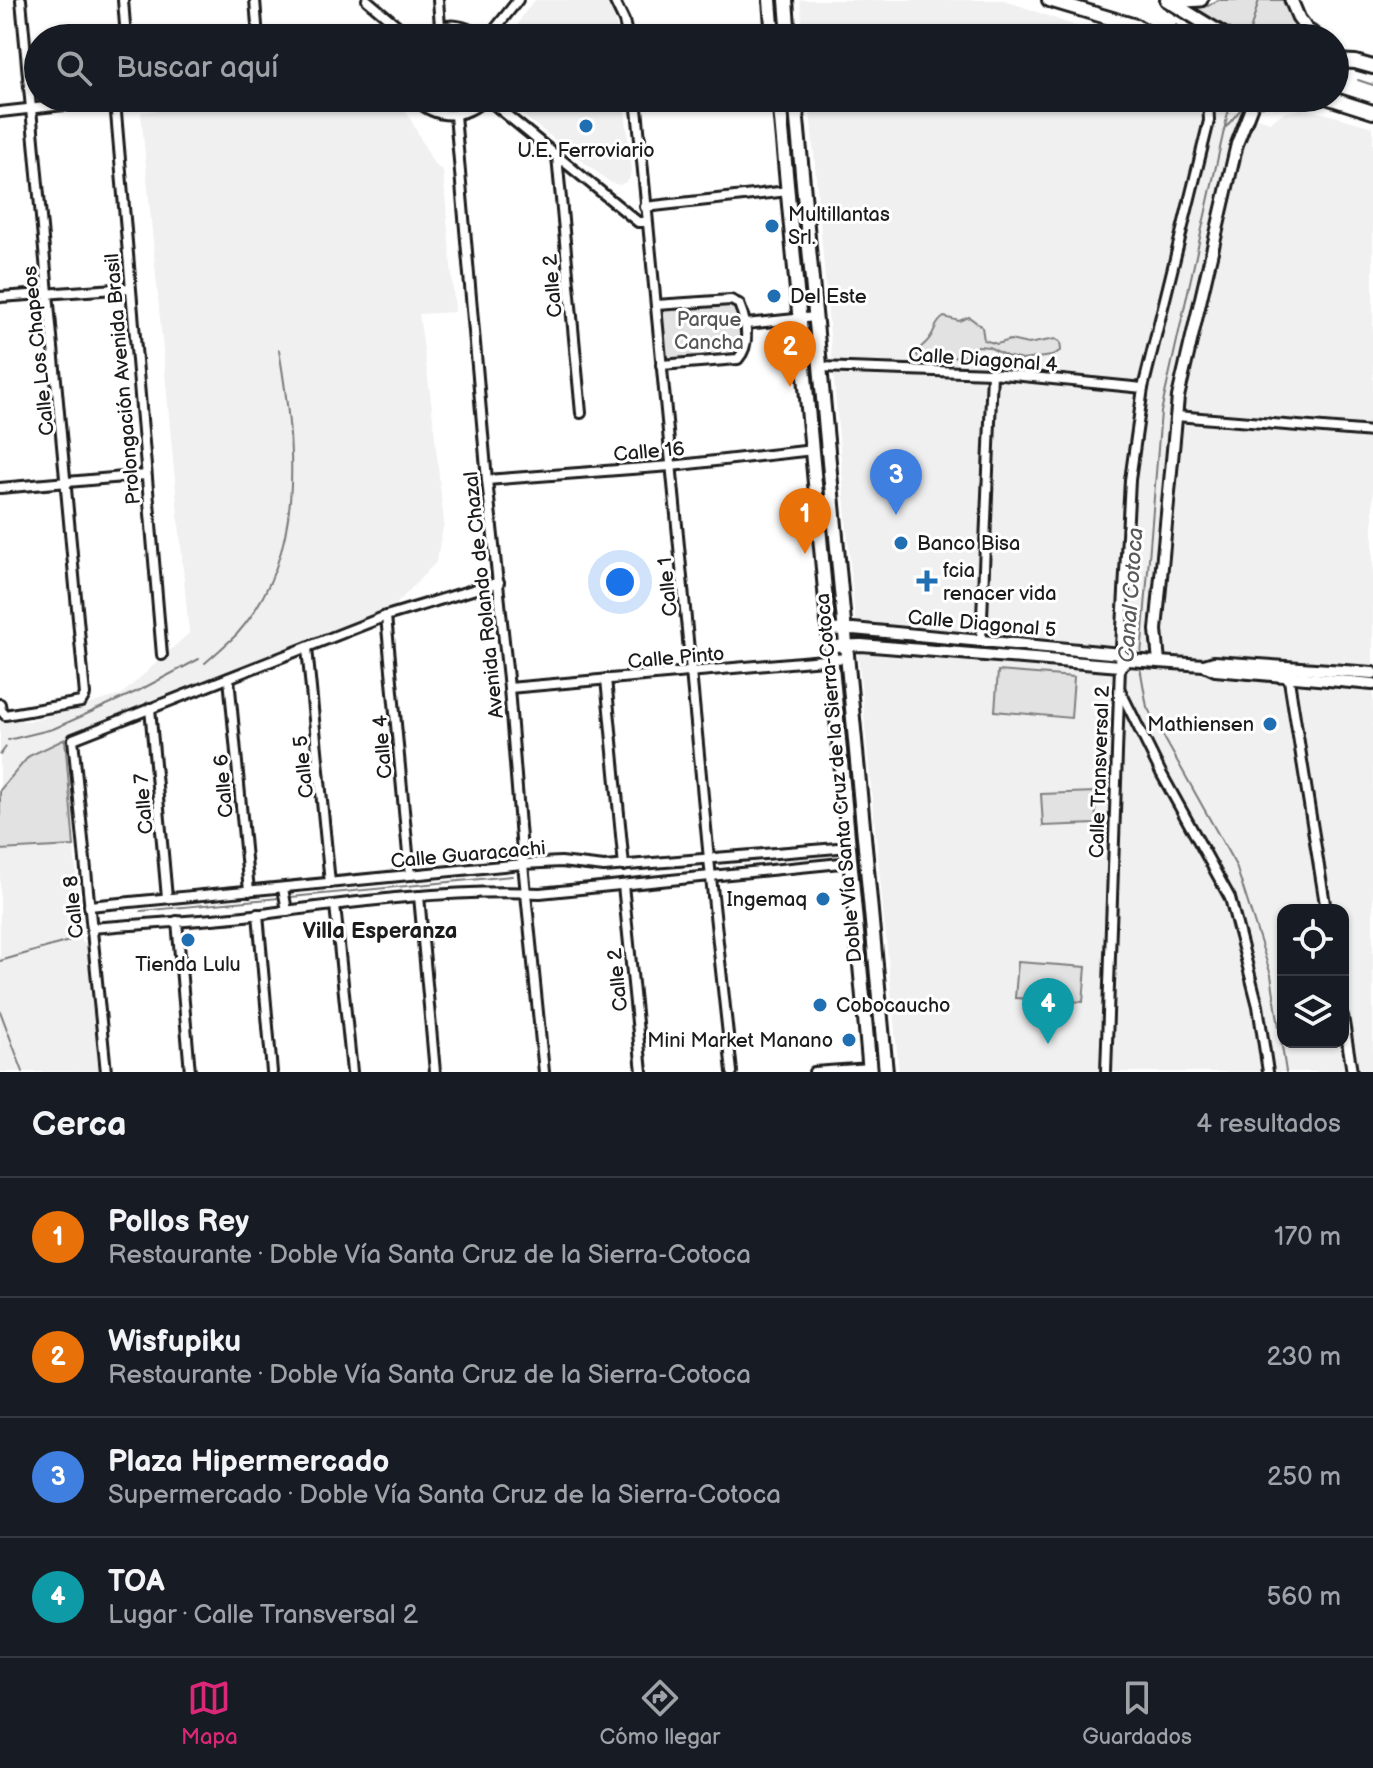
<!DOCTYPE html>
<html lang="es">
<head>
<meta charset="utf-8">
<style>
  :root { --surface:#171b24; --page:#242831; --text:#f1f3f6; --muted:#9ea1a6; --line:#363941; --accent:#db2777 }
  body { margin:0; font-family:"Balsamiq Sans",sans-serif; background:var(--page); color:var(--text) }
  .controls { position:absolute; right:24px; bottom:24px; display:grid; overflow:hidden; border-radius:16px; box-shadow:0 2px 6px #0004 }
  .controls button { width:72px; height:72px; display:grid; place-items:center; padding:0; border:0; border-bottom:2px solid var(--line); background:var(--surface); color:var(--text); font:40px sans-serif }
  .you { position:absolute; left:620px; top:582px; width:28px; height:28px; margin:-20px; border:6px solid #fff; border-radius:50%; background:#1a73e8; box-shadow:0 0 0 12px #1a73e833 }
  .badge { display:grid; place-items:center; width:52px; height:52px; border-radius:50%; background:var(--accent); color:#fff; font-size:26px; font-weight:700 }
  .pin { position:absolute; translate:-50% -66px; filter:drop-shadow(0 2px 4px #0008) }
  .pin::after { content:''; position:absolute; top:42px; width:28px; height:24px; background:inherit; clip-path:polygon(0 0,100% 0,50% 100%) }
  .list { margin:0; padding:0; list-style:none }
  h2 { display:flex; justify-content:space-between; align-items:center; height:104px; margin:0; padding:0 32px; font-size:34px }
  h2 small { font-size:26px; font-weight:400; color:var(--muted) }
  .list li { display:grid; grid-template-columns:52px 1fr auto; gap:24px; align-items:center; box-sizing:border-box; height:120px; padding:0 32px; border-top:2px solid var(--line) }
  .list b { display:block; font-size:30px; white-space:nowrap }
  .list p { margin:0; font-size:26px; white-space:nowrap; color:var(--muted) }
  .list em { font-size:26px; font-style:normal; color:var(--muted) }
  .icon { flex:none; width:44px; height:44px; fill:none; stroke:currentColor; stroke-width:2; stroke-linecap:round; stroke-linejoin:round }
  .map { position:relative; flex:none; width:1373px; height:1072px; overflow:hidden }
  .search { position:absolute; background:var(--surface); box-shadow:0 2px 6px #0004; left:24px; right:24px; top:24px; height:88px; display:flex; align-items:center; gap:20px; box-sizing:border-box; padding:0 28px; border-radius:44px; color:var(--muted); font-size:30px }
  .sheet { height:584px; background:var(--surface) }
  nav { display:flex; justify-content:space-around; align-items:center; box-sizing:border-box; height:112px; border-top:2px solid var(--line); background:var(--surface); font-size:22px; color:var(--muted) }
  nav a { display:grid; justify-items:center; gap:4px }
  nav .on { color:var(--accent) }
  .map>svg:first-child { display:block }
  .built { fill:#f0f0f0; fill-rule:evenodd }
  .green { fill:#e2e2e2; stroke:#7f7f7f; stroke-width:2 }
  .lines { fill:none; stroke-linecap:round; stroke-linejoin:round }
  .stream { stroke:#7a7a7a; stroke-width:2 }
  .minor-casing { stroke:#1c1c1c; stroke-width:14 }
  .tertiary-casing { stroke:#1c1c1c; stroke-width:16 }
  .secondary-casing { stroke:#1c1c1c; stroke-width:17 }
  .trunk-casing { stroke:#1c1c1c; stroke-width:18 }
  .minor { stroke:#fff; stroke-width:8 }
  .tertiary { stroke:#fff; stroke-width:10 }
  .secondary { stroke:#fff; stroke-width:11 }
  .trunk { stroke:#fff; stroke-width:12 }
  .poi-dot { fill:#1f6fb2; stroke:#fff; stroke-width:3 }
  .labels { text-anchor:middle; stroke-width:6; stroke-linejoin:round; paint-order:stroke }
  .poi-label { font-size:20px; fill:#1c1c1c; stroke:#fff; text-anchor:start }
  .street-label { font-size:20px; fill:#1c1c1c; stroke:#fff }
  .park-label { font-size:20px; fill:#575757; stroke:#fff }
  .water-label { font-size:22px; font-style:italic; fill:#5a5a5a; stroke:#fff }
  .neighbourhood-label { font-size:22px; font-weight:bold; fill:#1c1c1c; stroke:#fff }
</style>
</head>
<body>
<div class="map">
<svg width="1373" height="1072" viewBox="0 0 1373 1072">
  <rect width="100%" height="100%" fill="#fff"/>
  <filter id="ink" filterUnits="userSpaceOnUse"><feTurbulence type="fractalNoise" baseFrequency=".0125" numOctaves="2"/><feDisplacementMap in="SourceGraphic" scale="16" xChannelSelector="R" yChannelSelector="G"/><feConvolveMatrix kernelMatrix="1 2 1 2 8 2 1 2 1" color-interpolation-filters="sRGB"/></filter>
  <g filter="url(#ink)">
    <g class="built">
      <path d="M535 0H605L613 13 619 38H511L523 15Z"/>
      <path d="M800 0H1004L1108 38H804Z"/>
      <path d="M289 98H399L434 164 443 171 455 312 419 314 431 400 444 523 436 562 388 613 65 739 80 921 82 943H87L99 1072H0V720L32 721 121 695 189 633 141 112Z"/>
      <path d="M515 98H624L631 170 629 180 620 185 611 183 524 116Z"/>
      <path d="M809 98H1187L1270 122 1283 113 1301 109 1323 113 1373 127V1072H899L859 664ZM1283 910H1343V1042H1283Z"/>
    </g>
    <g class="green">
      <path d="M1218 0H1284L1303 38H1243L1228 32 1188 7 1208 6Z"/>
      <path d="M732 304 738 310 741 347 737 353 674 360 666 357 661 314 666 309Z"/>
      <path d="M944 317 959 321 969 317 982 327 984 340 997 344 1010 340 1028 344 1055 339 1060 342 1061 350 1052 356 1022 360 1006 356 989 347 978 346 962 357 919 358 916 353C920 346 925 345 929 339 936 331 934 323 944 317Z"/>
      <path d="M998 671 1074 677 1071 718 995 711Z"/>
      <path d="M65 739 74 846 0 850V790L29 756Z"/>
      <path d="M1095 792 1096 824 1043 826 1041 794Z"/>
      <path d="M1018 962 1086 967 1083 1002 1015 998Z"/>
    </g>
    <g class="lines">
      <g class="stream">
        <path d="M1176 25 1192 38"/>
        <path d="M1248 38 1259 0"/>
        <path d="M1358 80 1373 85"/>
        <path d="M1226 127 1245 104"/>
        <path d="M1141 656 1161 412 1231 99"/>
        <path d="M205 663C215 654 227 644 237 634 307 554 295 446 279 350"/>
        <path d="M1140 667 1147 707 1236 866 1271 975 1286 1072"/>
        <path d="M8 740 53 729 138 691 199 659"/>
        <path d="M0 755 6 747"/>
        <path d="M291 897 512 876"/>
        <path d="M141 911 279 898"/>
        <path d="M0 961 69 941"/>
        <path d="M0 1011 23 1072"/>
      </g>
      <defs>
        <g id="minor">
          <path d="M123 0 126 38"/>
          <path d="M255 0 258 38"/>
          <path d="M367 0 412 38"/>
          <path d="M438 0 440 26"/>
          <path d="M614 0 624 21 628 38"/>
          <path d="M419 38C437 22 463 21 481 38"/>
          <path d="M488 38 518 0"/>
          <path d="M414 98C436 120 464 120 486 98"/>
          <path d="M486 98 638 222H647"/>
          <path d="M636 98 709 859 732 1072"/>
          <path d="M115 101 162 655"/>
          <path d="M0 112 127 98"/>
          <path d="M455 115 487 480 509 688 523 864 544 1072"/>
          <path d="M557 156 581 413"/>
          <path d="M645 207 788 191"/>
          <path d="M0 297 130 288"/>
          <path d="M656 305 731 300 739 304C746 321 751 344 738 359L661 365"/>
          <path d="M746 324 815 317"/>
          <path d="M820 367 992 373 1143 388"/>
          <path d="M1176 416 1373 432"/>
          <path d="M487 480 671 466 813 450"/>
          <path d="M0 488 146 475"/>
          <path d="M386 616 410 875"/>
          <path d="M981 642 992 373"/>
          <path d="M307 648 330 883"/>
          <path d="M1288 674 1326 910"/>
          <path d="M229 678 249 891"/>
          <path d="M606 679 624 866"/>
          <path d="M509 688 846 658"/>
          <path d="M1120 690 1161 773 1230 898 1258 1006 1268 1072"/>
          <path d="M0 704 1 710 5 715 81 702 85 695 21 0"/>
          <path d="M150 708 167 898"/>
          <path d="M623 885 642 1072"/>
          <path d="M283 888 287 911"/>
          <path d="M419 896 435 1072"/>
          <path d="M335 905 352 1072"/>
          <path d="M89 906 523 864 561 862 604 867 850 847"/>
          <path d="M258 914 272 1072"/>
          <path d="M177 921 190 1072"/>
          <path d="M92 928C149 923 206 921 262 914 354 902 448 889 540 893L851 862"/>
          <path d="M1343 1016 1352 1072"/>
          <path d="M106 1072 73 739 386 616 499 582"/>
          <path d="M814 1072 870 1068"/>
          <path d="M1106 1072 1120 666 1130 480 1143 388 1209 121 1208 98"/>
        </g>
        <g id="tertiary">
          <path d="M830 630 853 629 1121 654 1128 660 1204 665 1215 670 1373 684"/>
          <path d="M831 646 861 645 1120 666 1128 660"/>
          <path d="M1159 662 1156 630 1178 397 1237 144 1254 100"/>
          <path d="M1204 665 1214 662 1373 673"/>
        </g>
        <g id="secondary">
          <path d="M1291 0 1299 19 1313 37"/>
          <path d="M1171 2 1201 0"/>
        </g>
        <g id="trunk">
          <path d="M770 0 773 38"/>
          <path d="M786 0 789 38"/>
          <path d="M1049 0 1136 26 1156 38"/>
          <path d="M1167 0 1229 38"/>
          <path d="M1310 32 1318 38"/>
          <path d="M1335 61 1355 62 1373 67"/>
          <path d="M779 98 870 1072"/>
          <path d="M795 98 886 1072"/>
          <path d="M1236 98H1285"/>
          <path d="M1329 98 1373 112"/>
        </g>
      </defs>
      <use href="#minor" class="minor-casing"/>
      <use href="#tertiary" class="tertiary-casing"/>
      <use href="#secondary" class="secondary-casing"/>
      <use href="#trunk" class="trunk-casing"/>
      <use href="#minor" class="minor"/>
      <use href="#tertiary" class="tertiary"/>
      <use href="#secondary" class="secondary"/>
      <use href="#trunk" class="trunk"/>
    </g>
  </g>
  <g class="poi-dot">
    <circle cx="586" cy="126" r="8"/>
    <circle cx="772" cy="226" r="8"/>
    <circle cx="774" cy="296" r="8"/>
    <circle cx="901" cy="543" r="8"/>
    <path d="M923 569h8v8h8v8h-8v8h-8v-8h-8v-8h8z"/>
    <circle cx="1270" cy="724" r="8"/>
    <circle cx="823" cy="899" r="8"/>
    <circle cx="188" cy="940" r="8"/>
    <circle cx="820" cy="1005" r="8"/>
    <circle cx="849" cy="1040" r="8"/>
  </g>
  <g class="labels">
    <g class="poi-label">
      <text x="586" y="157" text-anchor="middle">U.E. Ferroviario</text>
      <text x="788" y="221">Multillantas<tspan x="788" dy="23">Srl.</tspan></text>
      <text x="790" y="303">Del Este</text>
      <text x="917" y="550">Banco Bisa</text>
      <text x="943" y="577">fcia<tspan x="943" dy="23">renacer vida</tspan></text>
      <text x="1254" y="731" text-anchor="end">Mathiensen</text>
      <text x="807" y="906" text-anchor="end">Ingemaq</text>
      <text x="188" y="971" text-anchor="middle">Tienda Lulu</text>
      <text x="836" y="1012">Cobocaucho</text>
      <text x="833" y="1047" text-anchor="end">Mini Market Manano</text>
    </g>
    <g class="street-label">
      <text transform="translate(552 286) rotate(-95)" y="7">Calle 2</text>
      <text transform="translate(38 351) rotate(-96)" y="7">Calle Los Chapeos</text>
      <text transform="translate(983 359) rotate(4)" y="7">Calle Diagonal 4</text>
      <text transform="translate(122 379) rotate(-95)" y="7">Prolongación Avenida Brasil</text>
      <text transform="translate(649 451) rotate(-5)" y="7">Calle 16</text>
      <text transform="translate(667 587) rotate(-96)" y="7">Calle 1</text>
      <text transform="translate(483 595) rotate(-96)" y="7">Avenida Rolando de Chazal</text>
      <text transform="translate(982 623) rotate(5)" y="7">Calle Diagonal 5</text>
      <text transform="translate(676 657) rotate(-5)" y="7">Calle Pinto</text>
      <text transform="translate(382 747) rotate(-95)" y="7">Calle 4</text>
      <text transform="translate(303 767) rotate(-96)" y="7">Calle 5</text>
      <text transform="translate(1099 772) rotate(-88)" y="7">Calle Transversal 2</text>
      <text transform="translate(838 778) rotate(-95)" y="7">Doble Vía Santa Cruz de la Sierra-Cotoca</text>
      <text transform="translate(223 786) rotate(-95)" y="7">Calle 6</text>
      <text transform="translate(143 804) rotate(-95)" y="7">Calle 7</text>
      <text transform="translate(468 854) rotate(-5)" y="7">Calle Guaracachi</text>
      <text transform="translate(73 907) rotate(-96)" y="7">Calle 8</text>
      <text transform="translate(617 980) rotate(-96)" y="7">Calle 2</text>
    </g>
    <g class="park-label">
      <text x="709" y="326">Parque<tspan x="709" dy="23">Cancha</tspan></text>
    </g>
    <g class="water-label">
      <text transform="translate(1130 595) rotate(-86)" y="8">Canal Cotoca</text>
    </g>
    <g class="neighbourhood-label">
      <text x="380" y="938">Villa Esperanza</text>
    </g>
  </g>
</svg>
<div class="controls">
<button><svg class="icon" aria-label="locate" viewBox="0 0 24 24"><circle cx="12" cy="12" r="6"/><path d="M12 2v4M12 18v4M2 12h4M18 12h4"/></svg></button>
<button><svg class="icon" aria-label="layers" viewBox="0 0 24 24"><path d="M12 4l9 5-9 5-9-5zM3 14l9 5 9-5"/></svg></button>
</div>
<div class="you"></div>
<div class="pin badge" style="left:805px;top:554px;background:#e8710a">1</div>
<div class="pin badge" style="left:790px;top:387px;background:#e8710a">2</div>
<div class="pin badge" style="left:896px;top:515px;background:#3f7fe0">3</div>
<div class="pin badge" style="left:1048px;top:1044px;background:#0f9aa8">4</div>
<div class="search"><svg class="icon" aria-label="search" viewBox="0 0 24 24"><circle cx="10" cy="10" r="6"/><path d="M15 15l6 6"/></svg>Buscar aquí</div>
</div>
<section class="sheet">
<h2>Cerca<small>4 resultados</small></h2>
<ul class="list">
<li><span class="badge" style="background:#e8710a">1</span><div><b>Pollos Rey</b><p>Restaurante · Doble Vía Santa Cruz de la Sierra-Cotoca</p></div><em>170 m</em></li>
<li><span class="badge" style="background:#e8710a">2</span><div><b>Wisfupiku</b><p>Restaurante · Doble Vía Santa Cruz de la Sierra-Cotoca</p></div><em>230 m</em></li>
<li><span class="badge" style="background:#3f7fe0">3</span><div><b>Plaza Hipermercado</b><p>Supermercado · Doble Vía Santa Cruz de la Sierra-Cotoca</p></div><em>250 m</em></li>
<li><span class="badge" style="background:#0f9aa8">4</span><div><b>TOA</b><p>Lugar · Calle Transversal 2</p></div><em>560 m</em></li>
</ul>
</section>
<nav>
<a class="on"><svg class="icon" aria-label="map" viewBox="0 0 24 24"><path d="M3 6l6-2 6 2 6-2v14l-6 2-6-2-6 2zM9 4v14M15 6v14"/></svg>Mapa</a>
<a><svg class="icon" aria-label="directions" viewBox="0 0 24 24"><path d="M12 3l9 9-9 9-9-9zM9 14v-3h6M13 9l2 2-2 2"/></svg>Cómo llegar</a>
<a><svg class="icon" aria-label="saved" viewBox="0 0 24 24"><path d="M7 4h10v16l-5-4-5 4z"/></svg>Guardados</a>
</nav>
</body>
</html>
